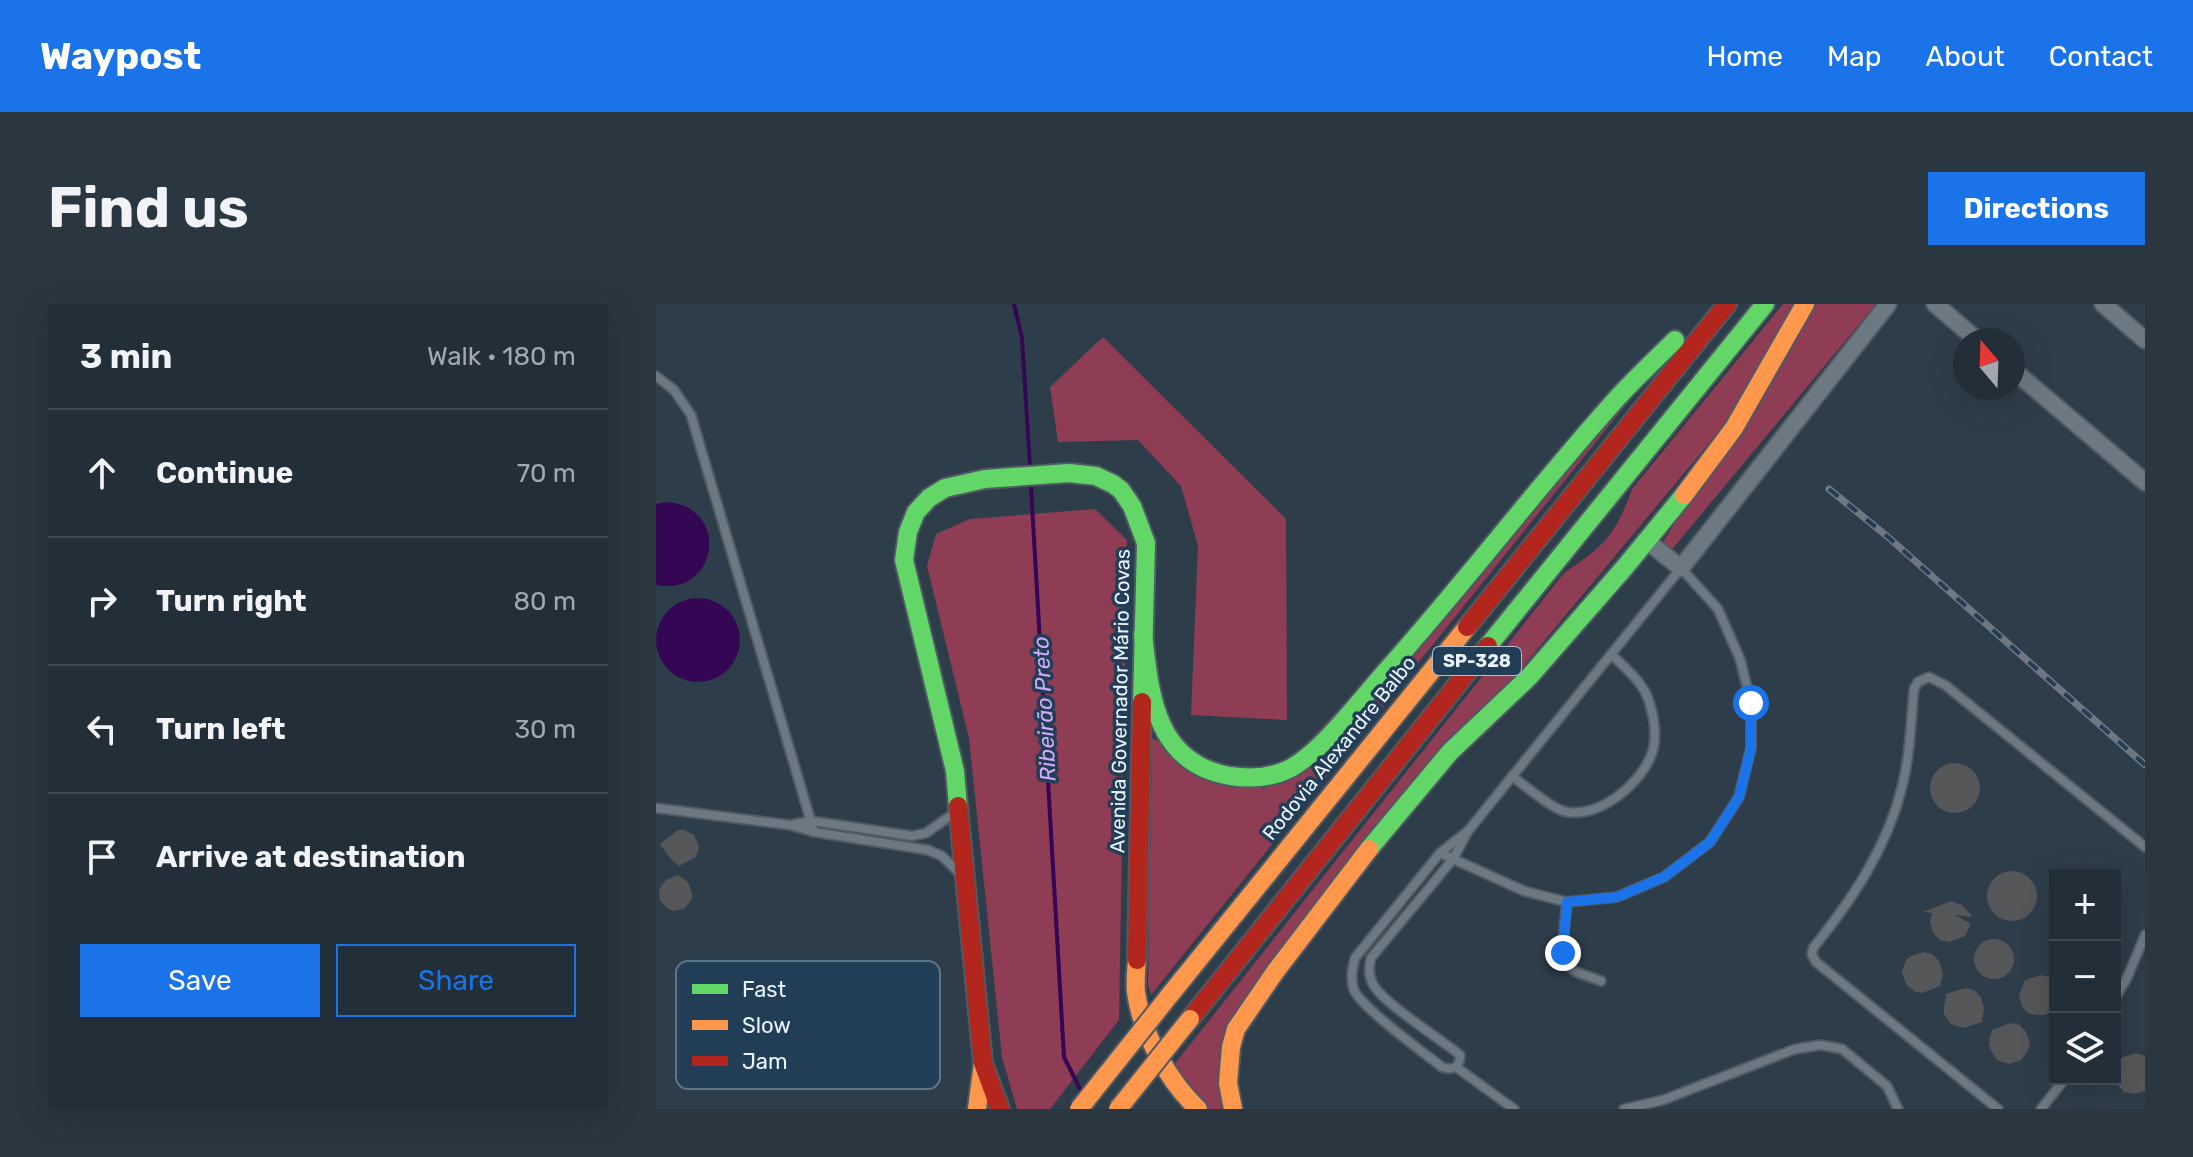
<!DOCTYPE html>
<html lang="en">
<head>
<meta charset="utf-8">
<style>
  :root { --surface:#222e38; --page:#2a3640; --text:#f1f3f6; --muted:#a2a8ae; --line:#3f4a53; --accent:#1a73e8 }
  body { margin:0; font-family:Rubik,sans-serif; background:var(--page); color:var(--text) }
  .controls { position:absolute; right:24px; bottom:24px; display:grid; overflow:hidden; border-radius:0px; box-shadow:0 8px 32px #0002 }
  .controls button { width:72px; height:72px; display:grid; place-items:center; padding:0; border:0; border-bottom:2px solid var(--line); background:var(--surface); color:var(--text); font:40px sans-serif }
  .compass { position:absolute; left:1297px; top:24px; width:72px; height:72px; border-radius:50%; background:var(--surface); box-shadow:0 8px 32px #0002; rotate:341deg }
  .stop { position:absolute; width:24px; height:24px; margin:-18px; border:6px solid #1a73e8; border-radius:50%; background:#fff }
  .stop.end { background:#1a73e8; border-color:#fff; box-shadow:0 2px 8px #0008 }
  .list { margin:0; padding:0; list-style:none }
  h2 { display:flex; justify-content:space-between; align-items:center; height:104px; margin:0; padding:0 32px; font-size:34px }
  h2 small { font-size:26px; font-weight:400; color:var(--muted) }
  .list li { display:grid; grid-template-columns:52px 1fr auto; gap:24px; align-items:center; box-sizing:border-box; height:128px; padding:0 32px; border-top:2px solid var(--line) }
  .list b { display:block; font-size:30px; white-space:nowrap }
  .list em { font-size:26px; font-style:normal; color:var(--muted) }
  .actions { display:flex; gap:16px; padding:24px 32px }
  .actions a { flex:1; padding:18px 0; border:2px solid var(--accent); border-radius:0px; text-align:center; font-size:28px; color:var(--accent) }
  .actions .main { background:var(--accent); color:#fff }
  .icon { flex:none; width:44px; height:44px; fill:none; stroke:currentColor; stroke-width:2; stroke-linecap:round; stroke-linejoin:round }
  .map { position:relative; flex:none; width:1489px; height:805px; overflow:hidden; border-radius:0px }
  header { display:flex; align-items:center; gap:48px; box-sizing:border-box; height:112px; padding:0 40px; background:var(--accent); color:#fff }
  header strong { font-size:38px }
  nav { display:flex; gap:44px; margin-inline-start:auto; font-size:28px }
  .intro { display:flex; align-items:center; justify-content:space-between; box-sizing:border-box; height:192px; padding:0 48px }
  h1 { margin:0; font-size:56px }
  .button { padding:20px 36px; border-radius:0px; background:var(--accent); color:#fff; font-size:28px; font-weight:700 }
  main { display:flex; gap:48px; padding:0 48px }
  aside { flex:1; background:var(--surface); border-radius:0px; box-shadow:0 8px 32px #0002 }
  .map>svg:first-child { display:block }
  .green { fill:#8f3c55 }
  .water { fill:#340654 }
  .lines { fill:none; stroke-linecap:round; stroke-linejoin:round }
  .stream { stroke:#340654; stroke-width:4 }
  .building { fill:#555657 }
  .lane-casing { stroke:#4e5a64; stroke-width:12 }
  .street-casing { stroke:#4e5a64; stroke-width:20 }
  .fast-casing { stroke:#4e5a64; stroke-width:22 }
  .slow-casing { stroke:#4e5a64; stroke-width:22 }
  .jam-casing { stroke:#4e5a64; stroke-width:22 }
  .lane { stroke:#6c7882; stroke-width:8 }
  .street { stroke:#6c7882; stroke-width:16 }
  .fast { stroke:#63d668; stroke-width:18 }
  .slow { stroke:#ff974d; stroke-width:18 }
  .jam { stroke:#b3261e; stroke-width:18 }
  .rail-casing { stroke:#6e7883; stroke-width:7 }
  .rail { stroke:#223e56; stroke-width:4; stroke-dasharray:12; stroke-linecap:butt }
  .slow-bridge-casing { stroke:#4e5a64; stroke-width:22; stroke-linecap:butt }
  .slow-bridge { stroke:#ff974d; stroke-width:18 }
  .route { stroke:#1a73e8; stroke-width:10 }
  .labels { text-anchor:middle; stroke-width:7; stroke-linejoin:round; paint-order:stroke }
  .shield { fill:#223e56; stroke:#afbdcc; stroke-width:2 }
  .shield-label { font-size:18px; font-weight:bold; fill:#ebf4fe }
  .street-label { font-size:20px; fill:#ebf4fe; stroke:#223e56 }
  .water-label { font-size:22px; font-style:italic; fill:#d1aafa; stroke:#223e56 }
  .key { fill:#223e56; stroke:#5e7588; stroke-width:2 }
  .key-label { font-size:22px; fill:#ebf4fe }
</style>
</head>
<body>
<header>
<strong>Waypost</strong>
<nav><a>Home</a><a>Map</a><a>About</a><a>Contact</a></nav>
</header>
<div class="intro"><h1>Find us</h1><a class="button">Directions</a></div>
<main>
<aside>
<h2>3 min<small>Walk · 180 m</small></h2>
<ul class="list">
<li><svg class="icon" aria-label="ahead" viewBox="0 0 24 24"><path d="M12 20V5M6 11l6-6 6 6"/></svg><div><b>Continue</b></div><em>70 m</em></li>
<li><svg class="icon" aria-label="right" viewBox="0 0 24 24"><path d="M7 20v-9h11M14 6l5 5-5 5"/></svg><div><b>Turn right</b></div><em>80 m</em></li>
<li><svg class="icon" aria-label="left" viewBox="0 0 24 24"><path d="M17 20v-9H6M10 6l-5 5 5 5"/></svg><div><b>Turn left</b></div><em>30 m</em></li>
<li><svg class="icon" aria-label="arrive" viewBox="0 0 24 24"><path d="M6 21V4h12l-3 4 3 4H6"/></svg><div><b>Arrive at destination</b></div></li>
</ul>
<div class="actions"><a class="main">Save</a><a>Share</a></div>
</aside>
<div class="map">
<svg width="1489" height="805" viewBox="0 0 1489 805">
  <rect width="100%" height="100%" fill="#2e3d4a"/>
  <g class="green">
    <path d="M1127 0H1138L1069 120 580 707 565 805H552L517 762 908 269C949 241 959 232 976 185Z"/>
    <path d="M1157 0H1220L1013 249 1008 246 1007 238Z"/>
    <path d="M447 33 630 215 631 416 535 411 542 242 525 182 482 136 402 138 394 83Z"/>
    <path d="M976 93 495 691 492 680 496 434 608 485Z"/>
    <path d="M439 205 471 236 463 716 394 805H361L346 753 313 434 271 262 280 230 314 215Z"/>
  </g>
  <g class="water">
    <path d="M11 198C75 203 62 293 0 281V200Z"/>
    <circle cx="42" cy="336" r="42"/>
  </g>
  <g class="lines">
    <g class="stream">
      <path d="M358 0 366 34 374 162"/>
      <path d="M375 183 408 753 424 785"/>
    </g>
  </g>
  <g class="building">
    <circle cx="1299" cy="484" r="25"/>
    <path d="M22 526H28L38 531 43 542 40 553 23 562 14 554 4 540Z"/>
    <circle cx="1356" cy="592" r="25"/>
    <path d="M22 571 32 578 36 589V595L29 604 18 607 12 605 4 597 3 585 10 576Z"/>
    <path d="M1295 597 1306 601 1317 613 1298 611 1314 619 1313 624 1309 632 1293 638 1284 636 1277 629 1274 617 1276 609 1267 608Z"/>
    <circle cx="1338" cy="655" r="20"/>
    <path d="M1267 648 1276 650 1283 657 1287 669 1284 682 1266 689 1259 688 1250 680 1246 668 1250 656 1255 652Z"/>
    <path d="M1384 671 1399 674V704L1389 711H1382L1373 710 1366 703 1363 691 1369 676Z"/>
    <path d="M1309 684 1318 686 1325 693 1328 705 1326 718 1307 724 1295 720 1288 710V703L1290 690Z"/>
    <path d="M1354 719 1364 721 1370 728 1374 740 1372 747 1365 756 1353 760 1341 756 1334 745 1333 739 1336 726Z"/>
    <path d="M1480 749 1489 752V787L1478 790 1468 788 1462 781 1459 766 1463 757 1467 753Z"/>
  </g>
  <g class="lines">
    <defs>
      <g id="lane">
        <path d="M0 72 18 86 35 111 158 528"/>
        <path d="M856 472C868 481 894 503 907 507 942 517 988 478 997 446 1001 430 998 413 993 397 987 378 969 364 955 350"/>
        <path d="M0 504 134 521 158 528 272 546 286 552 303 569"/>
        <path d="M139 520 156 517 256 532 270 529 297 510"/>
        <path d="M784 549 868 587 911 598 961 593 1008 573 1054 538 1083 493 1095 444V399L1084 355 1062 305 1025 264 812 527 797 555 715 654C713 662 712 670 716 678 723 697 785 735 804 751 804 763 797 767 786 763 767 748 707 705 698 686 694 676 696 665 699 654L784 549 812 527"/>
        <path d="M911 598C910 612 903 650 911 661 917 669 936 673 945 677"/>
        <path d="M1459 694 1471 674 1489 631"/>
        <path d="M800 763 858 805"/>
        <path d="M968 805 1007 796 1139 745 1165 741 1186 745 1231 782 1242 805"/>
        <path d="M1342 805 1160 658 1156 651 1157 644C1196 596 1231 544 1246 483 1254 451 1255 418 1258 385L1262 378 1273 373 1289 381 1489 543"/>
        <path d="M1385 805 1409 775"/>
      </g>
      <g id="street">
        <path d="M1279 0 1321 36"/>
        <path d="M1447 0 1489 36"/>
        <path d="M1357 66 1489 178"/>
        <path d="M991 237 1025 264 1232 0"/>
      </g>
      <g id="fast">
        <path d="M487 330C494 391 499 459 574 472 594 475 615 474 633 465 666 448 705 395 731 366 808 280 878 187 955 101 975 78 998 57 1019 36"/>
        <path d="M832 342 1109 0"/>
        <path d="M302 502 299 467 248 256 252 228 260 208 273 194 289 184 329 175 413 169 440 172 457 180 465 186 476 202 490 239 486 398"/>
        <path d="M713 545 794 448 873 373 969 263 1028 191"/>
      </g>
      <g id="slow">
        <path d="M1028 191 1078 124 1149 0"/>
        <path d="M481 656C480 667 479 678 480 688 485 728 513 778 542 805"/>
        <path d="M513 692 811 323"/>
        <path d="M321 805 327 759"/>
        <path d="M577 805 572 779 575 743 580 725 619 668 713 545"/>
      </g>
      <g id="jam">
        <path d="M811 323 1071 0"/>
        <path d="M302 502 327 759 344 805"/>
        <path d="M481 656 486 398"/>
        <path d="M534 715 832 342"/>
      </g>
    </defs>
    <use href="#lane" class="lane-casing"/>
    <use href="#street" class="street-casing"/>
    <use href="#fast" class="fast-casing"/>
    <use href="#slow" class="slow-casing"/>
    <use href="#jam" class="jam-casing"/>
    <use href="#lane" class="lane"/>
    <use href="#street" class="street"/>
    <use href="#fast" class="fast"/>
    <use href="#slow" class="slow"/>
    <use href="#jam" class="jam"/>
    <defs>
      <path id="rail" d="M1173 185 1232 233 1489 461"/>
    </defs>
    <use href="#rail" class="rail-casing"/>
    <use href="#rail" class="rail"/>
    <defs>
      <g id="slow-bridge">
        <path d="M423 805 513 692"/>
        <path d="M462 805 534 715"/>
      </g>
    </defs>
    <use href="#slow-bridge" class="slow-bridge-casing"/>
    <use href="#slow-bridge" class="slow-bridge"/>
  </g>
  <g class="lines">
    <path class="route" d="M907 649 911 598 961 593 1008 573 1054 538 1083 493 1095 444V399"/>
  </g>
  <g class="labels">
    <rect class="shield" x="777" y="343" width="88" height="28" rx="6"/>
    <g class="shield-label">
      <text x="821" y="363">SP-328</text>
    </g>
    <g class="street-label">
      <text transform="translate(464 397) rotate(-89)" y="7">Avenida Governador Mário Covas</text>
      <text transform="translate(683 444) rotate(-51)" y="7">Rodovia Alexandre Balbo</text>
    </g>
    <g class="water-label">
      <text transform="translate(388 405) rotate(-93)" y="8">Ribeirão Preto</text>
    </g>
  </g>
  <rect x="20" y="657" width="264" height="128" rx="12" class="key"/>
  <rect x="36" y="680" width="36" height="10" fill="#63d668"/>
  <rect x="36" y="716" width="36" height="10" fill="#ff974d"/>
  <rect x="36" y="752" width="36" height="10" fill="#b3261e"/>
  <g class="key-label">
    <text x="86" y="693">Fast</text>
    <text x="86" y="729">Slow</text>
    <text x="86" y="765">Jam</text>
  </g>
</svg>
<div class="controls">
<button>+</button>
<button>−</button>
<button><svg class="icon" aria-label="layers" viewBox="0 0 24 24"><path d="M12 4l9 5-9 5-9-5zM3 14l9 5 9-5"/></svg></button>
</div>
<svg class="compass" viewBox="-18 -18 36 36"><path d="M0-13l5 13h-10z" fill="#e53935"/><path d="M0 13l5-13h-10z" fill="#a2a8ae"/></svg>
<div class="stop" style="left:1095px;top:399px"></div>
<div class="stop end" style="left:907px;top:649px"></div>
</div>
</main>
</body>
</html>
